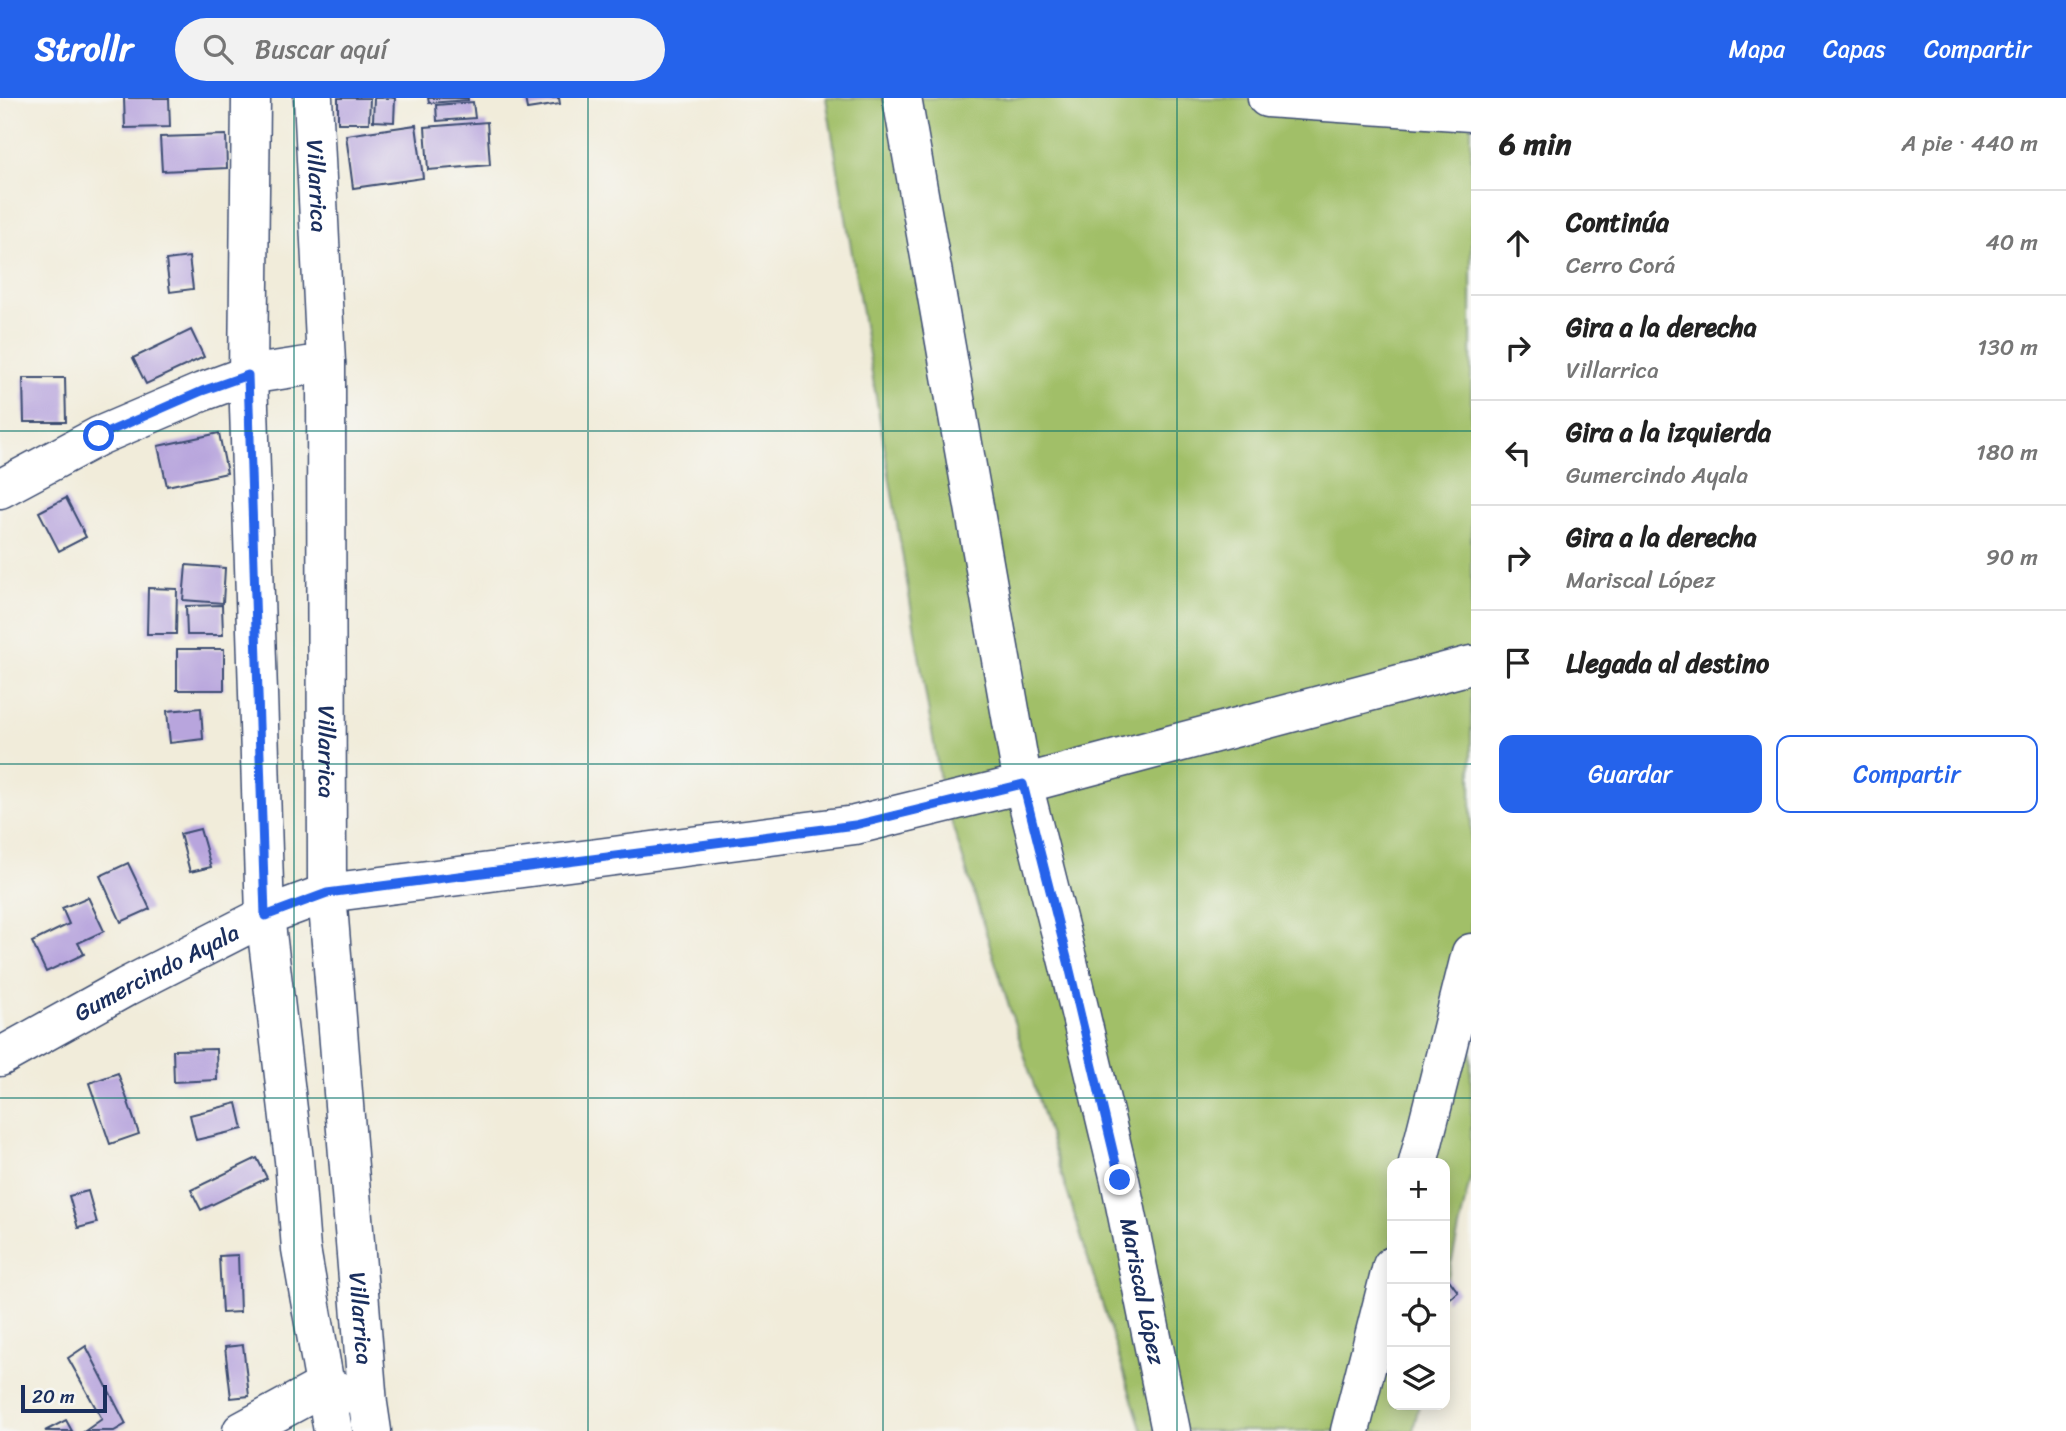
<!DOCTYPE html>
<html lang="es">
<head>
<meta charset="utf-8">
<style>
  :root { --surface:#fff; --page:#f2f2f2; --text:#222; --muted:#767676; --line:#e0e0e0; --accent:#2563eb }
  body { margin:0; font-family:Sriracha,sans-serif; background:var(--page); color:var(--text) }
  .controls { position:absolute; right:21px; bottom:21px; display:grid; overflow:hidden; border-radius:14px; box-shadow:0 4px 18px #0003 }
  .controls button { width:63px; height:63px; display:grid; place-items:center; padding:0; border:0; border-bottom:2px solid var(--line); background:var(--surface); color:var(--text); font:35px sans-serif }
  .scale { position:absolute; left:21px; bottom:18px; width:86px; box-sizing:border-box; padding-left:7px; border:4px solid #1b2f5e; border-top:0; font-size:19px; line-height:24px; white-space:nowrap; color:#1b2f5e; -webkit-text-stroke:5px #f6f6f2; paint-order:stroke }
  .stop { position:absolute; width:21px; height:21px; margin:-16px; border:5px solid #2563eb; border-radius:50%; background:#fff }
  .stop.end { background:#2563eb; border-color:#fff; box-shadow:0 2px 7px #0008 }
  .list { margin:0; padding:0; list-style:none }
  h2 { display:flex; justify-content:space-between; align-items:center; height:91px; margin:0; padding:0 28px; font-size:30px }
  h2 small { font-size:23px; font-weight:400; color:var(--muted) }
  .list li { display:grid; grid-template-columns:46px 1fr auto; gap:21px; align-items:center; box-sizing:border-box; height:105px; padding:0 28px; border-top:2px solid var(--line) }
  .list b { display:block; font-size:26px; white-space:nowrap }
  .list p { margin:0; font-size:23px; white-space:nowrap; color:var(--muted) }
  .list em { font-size:23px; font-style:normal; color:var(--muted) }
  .actions { display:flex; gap:14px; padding:21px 28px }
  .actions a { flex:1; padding:16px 0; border:2px solid var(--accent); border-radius:14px; text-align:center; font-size:24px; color:var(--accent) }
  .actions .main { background:var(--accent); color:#fff }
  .icon { flex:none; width:38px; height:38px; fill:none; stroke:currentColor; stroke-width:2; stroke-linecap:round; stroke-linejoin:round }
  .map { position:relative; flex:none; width:1471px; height:1333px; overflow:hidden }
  header { display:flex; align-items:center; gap:42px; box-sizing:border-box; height:98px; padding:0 35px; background:var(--accent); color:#fff }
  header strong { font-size:33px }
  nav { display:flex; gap:38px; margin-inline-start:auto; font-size:24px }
  .search { width:490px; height:63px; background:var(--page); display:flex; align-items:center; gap:18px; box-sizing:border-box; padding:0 24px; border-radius:38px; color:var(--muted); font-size:26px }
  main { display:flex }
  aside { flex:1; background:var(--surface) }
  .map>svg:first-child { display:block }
  .grass { fill:#a1bf67; stroke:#5e7762; stroke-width:2 }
  .building { fill:#b8a5dd }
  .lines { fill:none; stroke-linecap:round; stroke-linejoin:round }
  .minor-casing { stroke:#3b4b71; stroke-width:41 }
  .minor { stroke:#fff; stroke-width:38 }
  .route { stroke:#2563eb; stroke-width:9 }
  .grid { fill:none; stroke:#0f766e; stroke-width:2; stroke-opacity:0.55 }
  .labels { text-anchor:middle; stroke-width:5; stroke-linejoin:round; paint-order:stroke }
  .street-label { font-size:23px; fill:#1b2f5e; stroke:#f6f6f2 }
</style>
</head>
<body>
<header>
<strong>Strollr</strong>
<div class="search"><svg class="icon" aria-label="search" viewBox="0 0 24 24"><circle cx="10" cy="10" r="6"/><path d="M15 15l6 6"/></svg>Buscar aquí</div>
<nav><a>Mapa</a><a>Capas</a><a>Compartir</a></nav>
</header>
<main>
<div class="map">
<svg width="1471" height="1333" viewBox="0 0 1471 1333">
  <rect width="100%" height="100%" fill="#f6f6f2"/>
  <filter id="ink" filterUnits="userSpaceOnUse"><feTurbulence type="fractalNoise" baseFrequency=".0143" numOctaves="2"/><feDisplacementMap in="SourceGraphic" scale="14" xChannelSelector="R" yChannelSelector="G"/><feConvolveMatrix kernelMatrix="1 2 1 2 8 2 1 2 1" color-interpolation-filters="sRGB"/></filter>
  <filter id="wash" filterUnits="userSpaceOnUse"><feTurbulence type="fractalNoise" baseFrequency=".00686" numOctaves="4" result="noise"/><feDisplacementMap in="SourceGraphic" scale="28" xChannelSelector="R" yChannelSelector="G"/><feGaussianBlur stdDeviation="1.57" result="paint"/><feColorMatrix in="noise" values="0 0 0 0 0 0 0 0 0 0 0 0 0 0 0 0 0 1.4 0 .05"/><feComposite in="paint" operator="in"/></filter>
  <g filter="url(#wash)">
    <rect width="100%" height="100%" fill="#f1ecda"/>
    <path class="grass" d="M826 0H1471V1077L1445 1193V1065H1392V1307H1419L1413 1333H1142L942 694Z"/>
    <g id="blocks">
      <g class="building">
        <path d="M124 0H169L170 29 125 30Z"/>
        <path d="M338 0H370L369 25H338Z"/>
        <path d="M374 0H395L394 24 373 23Z"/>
        <path d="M428 0H468V2L429 5Z"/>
        <path d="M525 0H559L560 6 527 11Z"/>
        <path d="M473 4 475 20 437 23 436 7Z"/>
        <path d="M487 24 490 67 428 72 425 29Z"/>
        <path d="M416 27 423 80 353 90 346 37Z"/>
        <path d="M226 37 227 70 162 73 160 39Z"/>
        <path d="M189 159 193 191 170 194 166 162Z"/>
        <path d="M191 232 204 259 146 286 133 260Z"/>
        <path d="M23 280H65L66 324H24Z"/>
        <path d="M219 335 227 375 167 388 158 348Z"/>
        <path d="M66 400 86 439 59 453 39 414Z"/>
        <path d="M186 467 225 470 223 505 183 502Z"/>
        <path d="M148 490 177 491 176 536H147Z"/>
        <path d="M222 507 223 537H187L186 508Z"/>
        <rect x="177" y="551" width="47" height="41"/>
        <path d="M201 610 203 641 170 645 167 613Z"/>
        <path d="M200 731 211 769 190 774 180 736Z"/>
        <path d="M128 765 150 811 121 824 100 778Z"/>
        <path d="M88 799 104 833 78 845 84 856 46 874 32 844 69 826 62 810Z"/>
        <path d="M216 951 217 982 174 984 173 952Z"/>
        <path d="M118 975 139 1036 110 1046 89 985Z"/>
        <path d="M237 1005 243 1031 196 1042 190 1017Z"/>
        <path d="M257 1060 267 1080 201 1112 191 1092Z"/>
        <path d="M88 1093 97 1125 78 1130 69 1098Z"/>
        <path d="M238 1157 240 1214 222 1215 219 1158Z"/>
        <path d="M1447 1179 1458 1194 1445 1204V1180Z"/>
        <path d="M243 1247 249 1298 231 1300 225 1249Z"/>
        <path d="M86 1248 126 1326 114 1333H85L102 1321 68 1260Z"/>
        <path d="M66 1322 72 1333H45Z"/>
      </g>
    </g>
  </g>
  <g filter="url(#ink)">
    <use href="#blocks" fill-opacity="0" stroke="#3b4b71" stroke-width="2"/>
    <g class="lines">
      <defs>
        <g id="minor">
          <path d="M251 0 248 277 265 818 294 1062 301 1151 333 1333"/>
          <path id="s1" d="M313 0 326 265 327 795 368 1306 372 1333"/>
          <path id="s2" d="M902 0 1023 686 1068 864 1120 1082 1171 1333"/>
          <path d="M1267 0 1471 14"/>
          <path d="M0 391 99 338 202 294 248 277 326 265"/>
          <path id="s3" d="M0 959 126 889 265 818 327 795 855 727 1023 686 1471 567"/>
          <path d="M1418 1065 1471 855"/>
          <path d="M242 1333 325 1288 346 1296"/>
          <path d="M1350 1333 1392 1168"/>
        </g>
      </defs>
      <use href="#minor" class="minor-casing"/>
      <use href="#minor" class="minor"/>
    </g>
  </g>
  <g class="lines" filter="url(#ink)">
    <path class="route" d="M99 338 202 293 248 277 265 818 327 795 855 727 1023 686 1068 864 1120 1082"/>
  </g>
  <path class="grid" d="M294 0V1333M588 0V1333M883 0V1333M1177 0V1333M0 333H1471M0 666H1471M0 1000H1471"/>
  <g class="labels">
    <g class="street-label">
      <text dy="8" stroke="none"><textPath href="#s1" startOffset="88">Villarrica</textPath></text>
      <text dy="8" stroke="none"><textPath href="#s1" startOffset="654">Villarrica</textPath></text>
      <text dy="8" stroke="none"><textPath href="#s3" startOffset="178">Gumercindo Ayala</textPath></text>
      <text dy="8" stroke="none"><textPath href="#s2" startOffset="1218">Mariscal López</textPath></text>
      <text dy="8" stroke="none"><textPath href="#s1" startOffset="1222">Villarrica</textPath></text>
    </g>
  </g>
</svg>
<div class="controls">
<button>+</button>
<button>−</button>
<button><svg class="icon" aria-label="locate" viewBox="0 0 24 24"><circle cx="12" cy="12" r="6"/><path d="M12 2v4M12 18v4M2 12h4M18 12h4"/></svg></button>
<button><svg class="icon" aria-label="layers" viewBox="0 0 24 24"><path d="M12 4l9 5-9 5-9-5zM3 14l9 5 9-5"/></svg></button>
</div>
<div class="scale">20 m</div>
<div class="stop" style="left:99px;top:338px"></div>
<div class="stop end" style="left:1120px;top:1082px"></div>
</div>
<aside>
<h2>6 min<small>A pie · 440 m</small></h2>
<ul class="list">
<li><svg class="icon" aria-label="ahead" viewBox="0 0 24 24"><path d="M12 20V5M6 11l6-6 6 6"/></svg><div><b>Continúa</b><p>Cerro Corá</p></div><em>40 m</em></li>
<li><svg class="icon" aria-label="right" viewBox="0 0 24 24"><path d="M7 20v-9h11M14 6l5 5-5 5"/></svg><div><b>Gira a la derecha</b><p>Villarrica</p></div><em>130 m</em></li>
<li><svg class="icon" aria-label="left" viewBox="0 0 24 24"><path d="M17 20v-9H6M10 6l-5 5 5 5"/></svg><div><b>Gira a la izquierda</b><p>Gumercindo Ayala</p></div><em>180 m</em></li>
<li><svg class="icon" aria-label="right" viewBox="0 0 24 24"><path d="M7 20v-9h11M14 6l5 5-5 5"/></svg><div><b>Gira a la derecha</b><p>Mariscal López</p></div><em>90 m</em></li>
<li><svg class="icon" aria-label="arrive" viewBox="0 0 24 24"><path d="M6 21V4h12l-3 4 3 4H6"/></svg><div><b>Llegada al destino</b></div></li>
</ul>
<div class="actions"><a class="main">Guardar</a><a>Compartir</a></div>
</aside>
</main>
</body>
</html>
